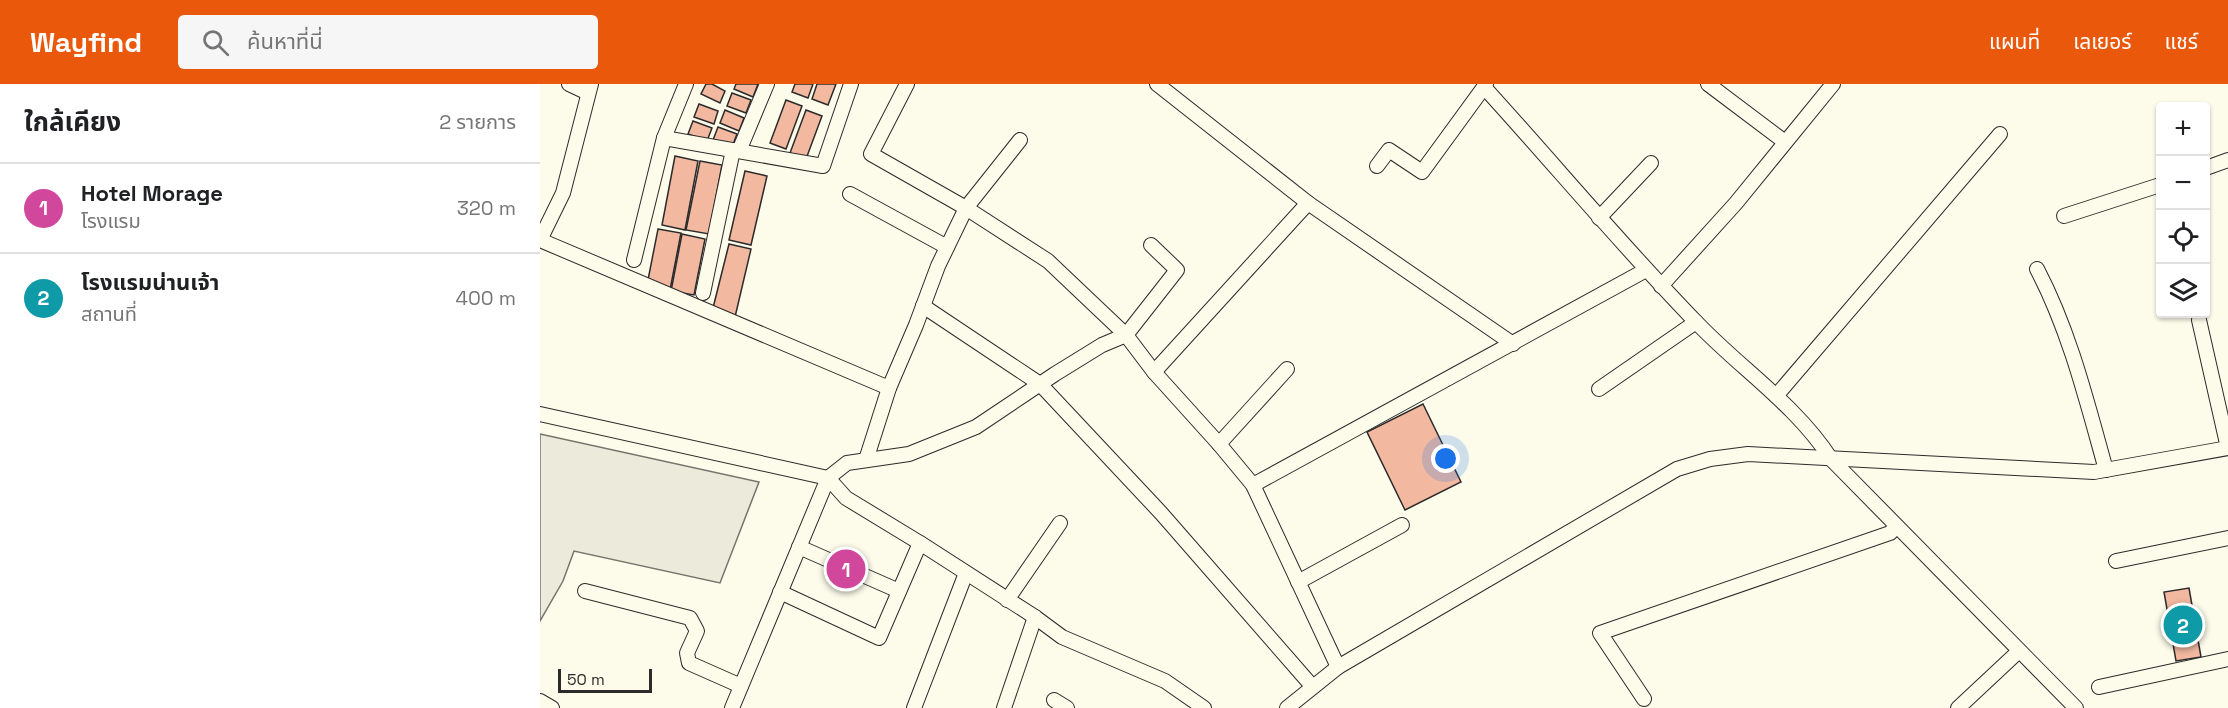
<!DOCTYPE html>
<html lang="th">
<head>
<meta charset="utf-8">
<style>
  :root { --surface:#fff; --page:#f6f6f6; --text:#202124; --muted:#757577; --line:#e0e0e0; --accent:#ea580c }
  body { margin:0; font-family:"Space Grotesk","Noto Sans Thai",sans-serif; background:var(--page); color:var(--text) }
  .controls { position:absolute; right:18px; top:18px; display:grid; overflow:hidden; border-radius:6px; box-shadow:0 2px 4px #0004 }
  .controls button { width:54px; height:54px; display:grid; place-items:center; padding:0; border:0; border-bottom:2px solid var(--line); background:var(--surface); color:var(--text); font:30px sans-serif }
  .scale { position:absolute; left:18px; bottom:15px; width:94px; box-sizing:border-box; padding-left:6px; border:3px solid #2b2b2b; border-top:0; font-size:16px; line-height:21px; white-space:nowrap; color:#2b2b2b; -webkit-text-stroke:4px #fdfbea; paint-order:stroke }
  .you { position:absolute; left:906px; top:375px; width:21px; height:21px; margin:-15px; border:4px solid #fff; border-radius:50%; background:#1a73e8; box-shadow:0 0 0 9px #1a73e833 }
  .badge { display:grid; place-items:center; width:39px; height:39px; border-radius:50%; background:var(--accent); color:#fff; font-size:20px; font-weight:700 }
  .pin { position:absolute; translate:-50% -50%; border:3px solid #fff; box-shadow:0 2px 6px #0006 }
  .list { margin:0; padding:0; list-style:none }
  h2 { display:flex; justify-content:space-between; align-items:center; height:78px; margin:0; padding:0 24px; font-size:26px }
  h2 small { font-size:20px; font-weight:400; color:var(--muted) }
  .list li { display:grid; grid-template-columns:39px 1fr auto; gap:18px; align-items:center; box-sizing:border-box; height:90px; padding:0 24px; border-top:2px solid var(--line) }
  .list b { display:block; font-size:22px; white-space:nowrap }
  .list p { margin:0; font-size:20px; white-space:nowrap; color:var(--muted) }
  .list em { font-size:20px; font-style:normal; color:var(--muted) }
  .icon { flex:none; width:33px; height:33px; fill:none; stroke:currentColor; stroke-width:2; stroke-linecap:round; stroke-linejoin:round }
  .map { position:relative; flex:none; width:1688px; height:624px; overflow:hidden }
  header { display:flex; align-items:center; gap:36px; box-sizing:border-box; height:84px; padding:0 30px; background:var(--accent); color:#fff }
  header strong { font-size:28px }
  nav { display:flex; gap:33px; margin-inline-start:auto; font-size:21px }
  .search { width:420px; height:54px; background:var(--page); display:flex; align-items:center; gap:15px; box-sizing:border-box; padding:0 21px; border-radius:6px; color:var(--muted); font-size:22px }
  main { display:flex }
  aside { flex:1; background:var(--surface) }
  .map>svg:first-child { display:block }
  .green { fill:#ecebdb; stroke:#74746e; stroke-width:1.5 }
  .building { fill:#f2b8a0; stroke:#2b2b2b; stroke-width:1.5 }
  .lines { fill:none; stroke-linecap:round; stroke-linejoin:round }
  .minor-casing { stroke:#2b2b2b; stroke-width:16 }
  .minor { stroke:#fdfbea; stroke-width:14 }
</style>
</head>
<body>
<header>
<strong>Wayfind</strong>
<div class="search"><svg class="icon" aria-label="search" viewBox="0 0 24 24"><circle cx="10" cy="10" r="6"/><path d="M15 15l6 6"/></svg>ค้นหาที่นี่</div>
<nav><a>แผนที่</a><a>เลเยอร์</a><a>แชร์</a></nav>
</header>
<main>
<aside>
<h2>ใกล้เคียง<small>2 รายการ</small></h2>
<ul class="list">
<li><span class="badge" style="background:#d1479c">1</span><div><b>Hotel Morage</b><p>โรงแรม</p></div><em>320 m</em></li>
<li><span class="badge" style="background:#0f9aa8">2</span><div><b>โรงแรมน่านเจ้า</b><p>สถานที่</p></div><em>400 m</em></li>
</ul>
</aside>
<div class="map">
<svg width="1688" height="624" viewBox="0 0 1688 624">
  <rect width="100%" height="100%" fill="#fdfbea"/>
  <path class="green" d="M0 350 219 398 180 499 34 467 23 497 0 537Z"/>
  <g class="building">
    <path d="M166 0H172L185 7 180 19 161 10Z"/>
    <path d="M196 0H218L213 13 194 5Z"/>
    <path d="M255 0H273L268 14 252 8Z"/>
    <path d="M277 0H296L288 21 272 15Z"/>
    <path d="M192 9 211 16 206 29 187 22Z"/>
    <path d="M246 16 262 22 246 65 230 59Z"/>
    <path d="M159 20 178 27 174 40 154 33Z"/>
    <path d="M185 26 204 34 199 47 180 39Z"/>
    <path d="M266 26 282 32 266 75 250 69Z"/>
    <path d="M153 37 172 44 167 57 148 50Z"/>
    <path d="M178 43 197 50 192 63 173 56Z"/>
    <path d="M135 72 158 77 145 146 122 141Z"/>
    <path d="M160 77 182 81 169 150 146 146Z"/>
    <path d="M205 87 227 92 211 161 189 156Z"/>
    <path d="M118 145 141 149 130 206 107 201Z"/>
    <path d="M142 150 165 155 154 211 131 207Z"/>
    <path d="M189 160 211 165 195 233 172 228Z"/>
    <path d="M883 320 921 398 865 426 827 348Z"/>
    <path d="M1649 504 1661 573 1636 577 1624 508Z"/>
  </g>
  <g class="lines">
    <defs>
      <g id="minor">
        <path d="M29 0 48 9"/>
        <path d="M51 0 23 109 0 156 349 304"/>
        <path d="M146 0 124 54 283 82 311 0"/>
        <path d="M367 0 331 70 426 124 508 177 586 251 637 186 611 161"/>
        <path d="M617 0 768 119 973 260"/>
        <path d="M946 0 944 3C1015 81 1083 163 1157 239 1201 285 1256 321 1291 375L1536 624"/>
        <path d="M1168 0 1245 58"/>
        <path d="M199 67 227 0"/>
        <path d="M837 82 849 66 882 88 944 3"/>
        <path d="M1666 84 1688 76"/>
        <path d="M310 110 407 163"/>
        <path d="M1524 132 1620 101"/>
        <path d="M1059 134 1111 79"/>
        <path d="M94 176 124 54"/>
        <path d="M1497 185C1530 248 1547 318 1566 386"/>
        <path d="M1121 202 1196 119 1293 0"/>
        <path d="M163 209 193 66"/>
        <path d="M383 222 500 300 621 429 772 602"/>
        <path d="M1659 236 1688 364"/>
        <path d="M614 288 768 119"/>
        <path d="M1059 305 1156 238"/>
        <path d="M1236 312 1460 50"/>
        <path d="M0 330 288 394 306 414 380 459 495 533 522 553 625 597 664 624"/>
        <path d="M679 360 747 285"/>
        <path d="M326 376 349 304 376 241 398 182 426 124 480 56"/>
        <path d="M713 401 1106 186"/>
        <path d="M259 463 359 507"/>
        <path d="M1576 477 1688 454"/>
        <path d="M758 498 862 441"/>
        <path d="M45 507 150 534 157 547 147 569 149 579 201 602"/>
        <path d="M240 508 339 554 380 459"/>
        <path d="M467 516 520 439"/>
        <path d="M1559 603 1688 575"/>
        <path d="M1104 615 1060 549 1350 449 1356 443"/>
        <path d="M514 616 527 624"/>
        <path d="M0 617 12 624"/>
        <path d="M192 624 288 394 307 379 369 370 436 343 515 290 562 261 586 251 614 288 679 360 713 401 798 583"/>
        <path d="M374 624 426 489"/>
        <path d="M464 624 495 533"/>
        <path d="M747 624 798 583 1137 385 1170 375 1208 370 1554 388 1688 364"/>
        <path d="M1418 624 1479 567"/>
      </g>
    </defs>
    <use href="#minor" class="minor-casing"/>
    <use href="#minor" class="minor"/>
  </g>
</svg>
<div class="controls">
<button>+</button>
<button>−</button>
<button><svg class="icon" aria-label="locate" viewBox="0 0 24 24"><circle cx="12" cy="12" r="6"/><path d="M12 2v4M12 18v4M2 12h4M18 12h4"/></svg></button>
<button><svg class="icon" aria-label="layers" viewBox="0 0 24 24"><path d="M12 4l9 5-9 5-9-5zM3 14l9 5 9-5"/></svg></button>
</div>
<div class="scale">50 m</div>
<div class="you"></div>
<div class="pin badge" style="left:306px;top:485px;background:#d1479c">1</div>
<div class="pin badge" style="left:1643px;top:541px;background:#0f9aa8">2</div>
</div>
</main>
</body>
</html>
